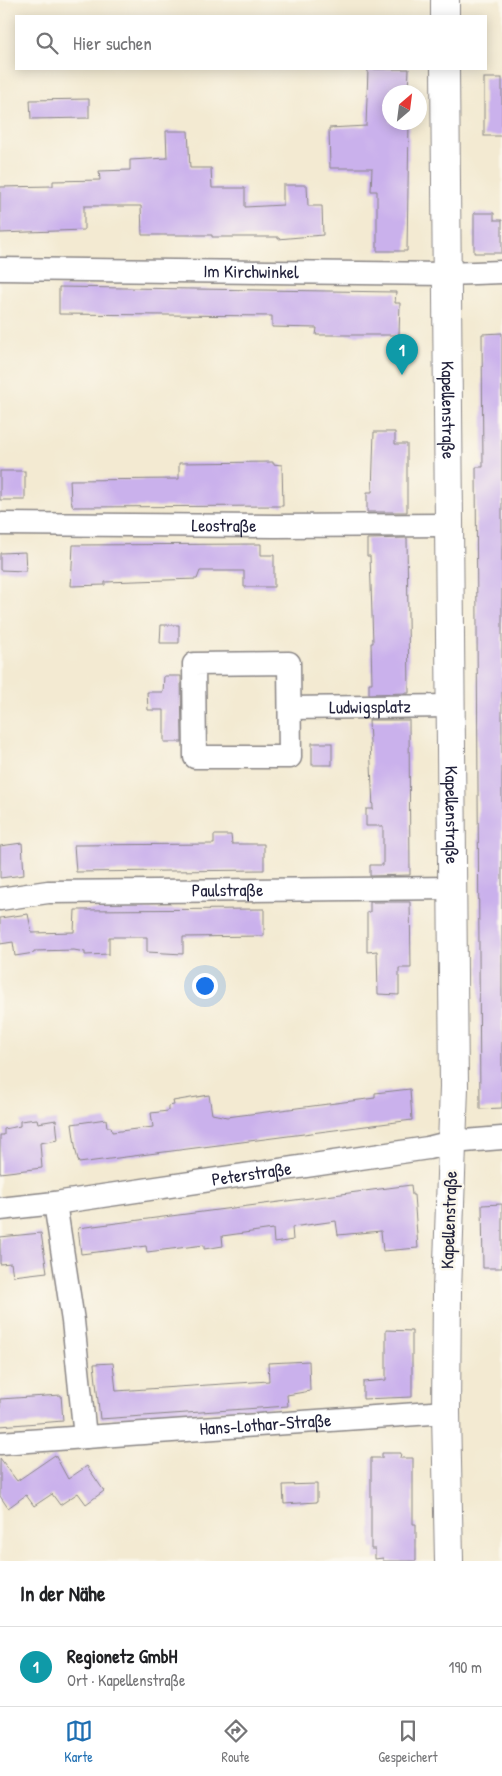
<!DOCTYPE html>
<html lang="de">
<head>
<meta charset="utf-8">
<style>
  :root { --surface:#fff; --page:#f2f2f2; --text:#202124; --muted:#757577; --line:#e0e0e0; --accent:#1f6fb2 }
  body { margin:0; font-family:"Patrick Hand",sans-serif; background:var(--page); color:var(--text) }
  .compass { position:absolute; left:382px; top:85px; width:45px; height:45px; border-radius:50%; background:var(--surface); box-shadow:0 2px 12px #0003; rotate:28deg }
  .you { position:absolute; left:204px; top:985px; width:18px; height:18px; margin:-12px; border:4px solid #fff; border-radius:50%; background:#1a73e8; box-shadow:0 0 0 8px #1a73e833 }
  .badge { display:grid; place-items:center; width:32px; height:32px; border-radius:50%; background:var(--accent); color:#fff; font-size:16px; font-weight:700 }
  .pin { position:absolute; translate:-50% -41px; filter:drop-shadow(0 1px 2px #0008) }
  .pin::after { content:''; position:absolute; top:26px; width:18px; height:15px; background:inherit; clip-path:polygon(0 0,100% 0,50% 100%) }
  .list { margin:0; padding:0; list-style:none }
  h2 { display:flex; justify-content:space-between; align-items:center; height:65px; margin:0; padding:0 20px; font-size:21px }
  h2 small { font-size:16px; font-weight:400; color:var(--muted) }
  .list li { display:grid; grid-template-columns:32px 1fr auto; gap:15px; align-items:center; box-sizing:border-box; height:80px; padding:0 20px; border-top:1px solid var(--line) }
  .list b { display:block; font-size:19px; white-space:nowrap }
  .list p { margin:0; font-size:16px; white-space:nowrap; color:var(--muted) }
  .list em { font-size:16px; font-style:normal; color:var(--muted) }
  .icon { flex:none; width:28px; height:28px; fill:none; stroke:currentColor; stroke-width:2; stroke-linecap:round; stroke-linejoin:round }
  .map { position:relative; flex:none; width:502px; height:1561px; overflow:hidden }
  .search { position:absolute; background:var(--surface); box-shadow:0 2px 12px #0003; left:15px; right:15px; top:15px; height:55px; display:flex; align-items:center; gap:12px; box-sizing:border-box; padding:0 18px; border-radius:0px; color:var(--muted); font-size:19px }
  .sheet { height:145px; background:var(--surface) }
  nav { display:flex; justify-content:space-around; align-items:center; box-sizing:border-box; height:70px; border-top:1px solid var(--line); background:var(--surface); font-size:14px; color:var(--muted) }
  nav a { display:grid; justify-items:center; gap:2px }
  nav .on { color:var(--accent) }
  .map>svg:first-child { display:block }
  .building { fill:#cab1ec }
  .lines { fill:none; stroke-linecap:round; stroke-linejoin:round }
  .minor-casing { stroke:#8a8686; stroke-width:25 }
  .tertiary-casing { stroke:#8a8686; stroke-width:30 }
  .minor { stroke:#fff; stroke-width:22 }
  .tertiary { stroke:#fff; stroke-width:28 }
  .labels { text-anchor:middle; stroke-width:5; stroke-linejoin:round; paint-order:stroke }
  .street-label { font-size:18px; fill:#22223b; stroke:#fbf7ec }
</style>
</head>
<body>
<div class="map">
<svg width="502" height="1561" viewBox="0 0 502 1561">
  <rect width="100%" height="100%" fill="#fbf7ec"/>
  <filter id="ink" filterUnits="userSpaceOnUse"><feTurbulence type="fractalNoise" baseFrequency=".02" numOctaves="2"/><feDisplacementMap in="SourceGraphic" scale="10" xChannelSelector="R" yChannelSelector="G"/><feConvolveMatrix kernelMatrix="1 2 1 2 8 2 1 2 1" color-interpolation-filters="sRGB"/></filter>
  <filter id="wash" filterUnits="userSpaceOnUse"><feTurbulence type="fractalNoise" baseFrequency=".0096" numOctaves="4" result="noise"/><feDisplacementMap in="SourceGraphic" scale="20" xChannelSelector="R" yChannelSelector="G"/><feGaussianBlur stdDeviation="1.12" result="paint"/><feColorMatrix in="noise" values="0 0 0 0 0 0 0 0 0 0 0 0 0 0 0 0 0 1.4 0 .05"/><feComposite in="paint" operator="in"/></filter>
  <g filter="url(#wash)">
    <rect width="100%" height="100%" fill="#f3ead2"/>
    <g id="blocks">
      <g class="building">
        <path d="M368 69H409L408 92H390V122H409L407 251H377V191H371L372 168H330L329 128 366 126Z"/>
        <rect x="484" y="78" width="18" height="58"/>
        <path d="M89 99V118L31 119 30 100Z"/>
        <path d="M166 131H188L190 168H211L212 188H245V207L283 205V185H307L308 206H322L323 235 278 239V237H212V235H142L141 206H84V230L0 233V187L53 186V181L100 180 99 171 130 170V160L167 158Z"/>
        <path d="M474 213H494V220H502V253H474Z"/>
        <path d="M59 287 396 292 395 303H400L399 335H316L317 328 272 327V316L59 314Z"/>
        <path d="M502 333V1108L480 1109 476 467H483L482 334Z"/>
        <path d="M374 432H395V444H407V512H367V492H372Z"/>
        <path d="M273 462V464L282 465 283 506 73 507 71 501 70 480 179 479V463Z"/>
        <rect x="0" y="471" width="25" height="29"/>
        <path d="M407 538 409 693 369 694V683H372L371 643H373L370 556H367V539Z"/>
        <path d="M261 544V555H274V587H244V571H200L197 579 105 582V585L71 586 73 545Z"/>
        <path d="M25 552 26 571 0 570V553Z"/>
        <path d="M161 625H179V643H160Z"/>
        <path d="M164 676H181L182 742H164V710H148L147 692H163Z"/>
        <path d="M369 720H409L410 875 370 876V865H383V826H366V809H373Z"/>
        <rect x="312" y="743" width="20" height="22"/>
        <path d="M214 835H231L232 844H264V870L76 872 74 845 214 844Z"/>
        <path d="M22 843 24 875 0 878V846Z"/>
        <path d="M370 902H410L411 968H399V995L378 994 377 951 367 952V912H370Z"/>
        <path d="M264 909V936L183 937V954L147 952V937H109V954L85 955V952L74 950 34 951V953L15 956 13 942 0 944V918L28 914 32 933 74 932 75 910Z"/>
        <path d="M410 1089 412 1120 79 1163 76 1152 72 1124 106 1119 107 1127H111L112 1132 153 1127 151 1113 168 1111V1106L174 1105 173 1101 209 1095 212 1114 227 1117 375 1098V1093Z"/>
        <path d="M37 1119 38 1123 56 1120 58 1140 40 1143 42 1168 0 1173V1135H4V1129L20 1126V1121Z"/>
        <path d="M411 1185 412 1195H414L418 1248 383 1251 381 1231 338 1235 336 1221 292 1227 293 1240 274 1243 273 1229 222 1236 223 1246 204 1249V1245L147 1252 146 1246 81 1254 78 1228Z"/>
        <path d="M502 1204V1268H483L482 1205Z"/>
        <path d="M41 1233 47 1272 13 1276 11 1263 0 1264V1237Z"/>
        <path d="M386 1330 412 1331V1397L363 1399V1382L386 1380Z"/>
        <path d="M309 1361 310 1391 287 1395 288 1406 100 1419 94 1364 113 1363 116 1391 269 1381 268 1363Z"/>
        <path d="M61 1395 63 1421 0 1426V1399Z"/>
        <path d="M382 1453H401L400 1458H413V1524H416V1561H383V1558L375 1559V1549H371V1458H382Z"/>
        <path d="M55 1455 68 1479 87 1466 104 1491 86 1504 78 1493 60 1505 52 1494 34 1506 26 1495 8 1508 0 1496V1458L17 1481Z"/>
        <path d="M317 1484V1502L284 1504 283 1485Z"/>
      </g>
    </g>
  </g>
  <g filter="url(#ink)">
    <use href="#blocks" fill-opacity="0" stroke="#8a8686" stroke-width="1"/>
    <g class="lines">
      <defs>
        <g id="minor">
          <path id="s1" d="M0 269 447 274 502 272"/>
          <path id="s2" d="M0 524 275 526 449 525"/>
          <path d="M289 663 290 757H195L194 664Z"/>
          <path id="s3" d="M290 708 450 706"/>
          <path id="s4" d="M0 899 48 892 453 888"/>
          <path d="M55 1203 73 1321 85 1437"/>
          <path id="s5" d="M0 1209 55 1203 428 1148 452 1142 502 1138"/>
          <path id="s6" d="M0 1443 446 1412"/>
        </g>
        <g id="tertiary">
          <path d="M445 0V16"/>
          <path id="s7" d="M445 69 454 1087 447 1292 446 1412 449 1561"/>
        </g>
      </defs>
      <use href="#minor" class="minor-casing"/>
      <use href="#tertiary" class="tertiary-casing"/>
      <use href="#minor" class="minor"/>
      <use href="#tertiary" class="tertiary"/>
    </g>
  </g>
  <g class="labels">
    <g class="street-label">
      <text dy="6" stroke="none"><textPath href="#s1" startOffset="251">Im Kirchwinkel</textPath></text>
      <text dy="6" stroke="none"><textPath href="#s7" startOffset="341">Kapellenstraße</textPath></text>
      <text dy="6" stroke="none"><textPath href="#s2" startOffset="224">Leostraße</textPath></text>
      <text dy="6" stroke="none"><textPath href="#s3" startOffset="80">Ludwigsplatz</textPath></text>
      <text dy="6" stroke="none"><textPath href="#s7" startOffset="746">Kapellenstraße</textPath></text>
      <text dy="6" stroke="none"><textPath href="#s4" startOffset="228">Paulstraße</textPath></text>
      <text dy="6" stroke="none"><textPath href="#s5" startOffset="254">Peterstraße</textPath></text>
      <text transform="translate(449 1220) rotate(-88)" y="6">Kapellenstraße</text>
      <text dy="6" stroke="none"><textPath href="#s6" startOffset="266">Hans-Lothar-Straße</textPath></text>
    </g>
  </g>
</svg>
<svg class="compass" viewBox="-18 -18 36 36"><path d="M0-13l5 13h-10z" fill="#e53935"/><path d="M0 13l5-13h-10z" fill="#757577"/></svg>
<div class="you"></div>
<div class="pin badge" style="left:402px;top:375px;background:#0f9aa8">1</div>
<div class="search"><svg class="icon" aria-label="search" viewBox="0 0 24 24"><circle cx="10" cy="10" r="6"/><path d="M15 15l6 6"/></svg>Hier suchen</div>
</div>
<section class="sheet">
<h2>In der Nähe<small></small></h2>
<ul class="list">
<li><span class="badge" style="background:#0f9aa8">1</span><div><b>Regionetz GmbH</b><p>Ort · Kapellenstraße</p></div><em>190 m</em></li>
</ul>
</section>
<nav>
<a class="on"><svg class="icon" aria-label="map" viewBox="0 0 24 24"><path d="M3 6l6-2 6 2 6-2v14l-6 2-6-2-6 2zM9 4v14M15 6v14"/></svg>Karte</a>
<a><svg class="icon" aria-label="directions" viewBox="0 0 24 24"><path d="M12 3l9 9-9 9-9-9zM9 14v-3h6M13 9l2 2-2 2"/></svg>Route</a>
<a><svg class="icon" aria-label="saved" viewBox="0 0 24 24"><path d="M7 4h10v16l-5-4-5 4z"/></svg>Gespeichert</a>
</nav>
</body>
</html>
